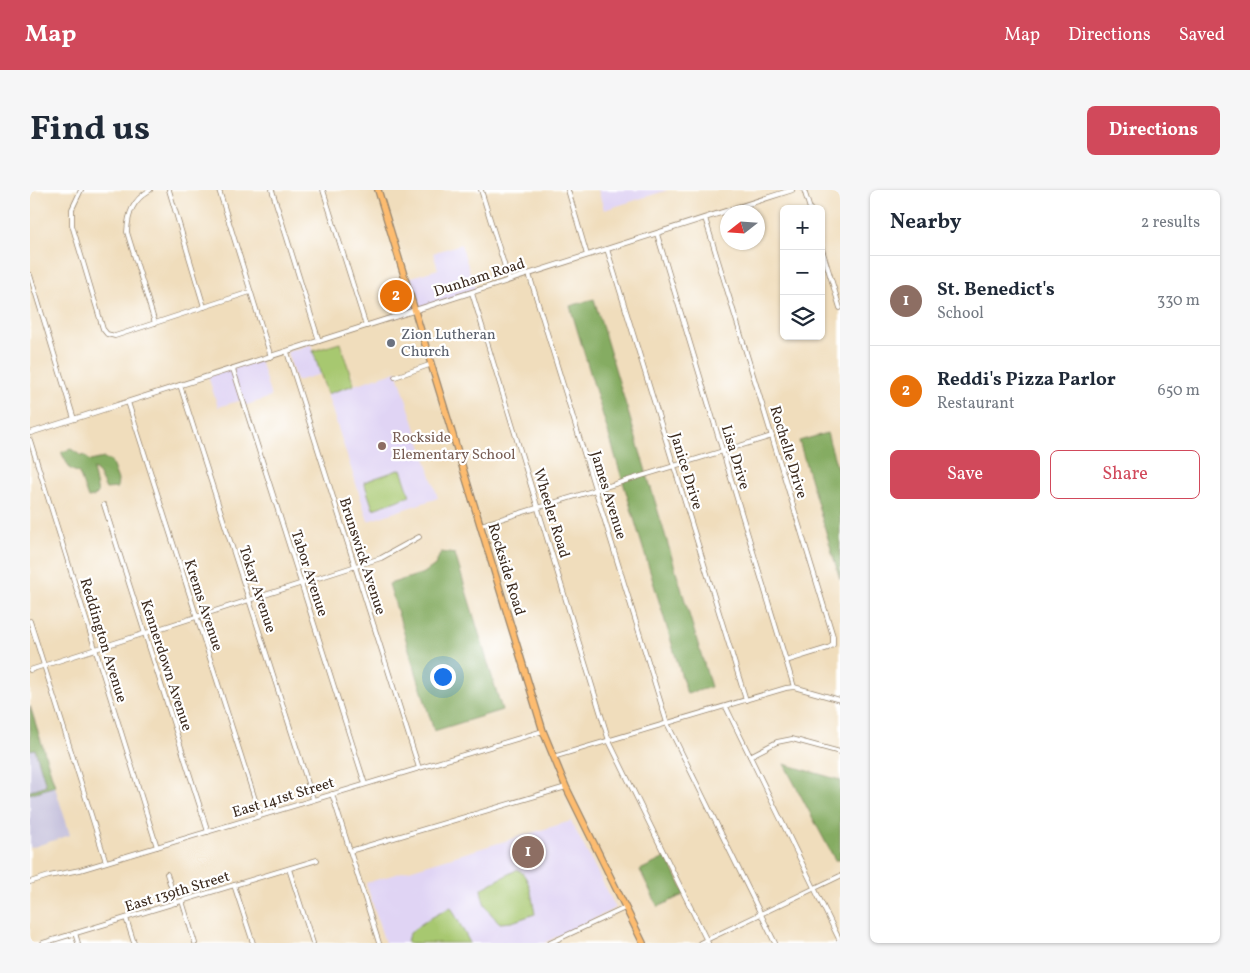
<!DOCTYPE html>
<html lang="en">
<head>
<meta charset="utf-8">
<style>
  :root { --surface:#fff; --page:#f6f6f7; --text:#1f2937; --muted:#747a83; --line:#e0e1e3; --accent:#d1495b }
  body { margin:0; font-family:Vollkorn,serif; background:var(--page); color:var(--text) }
  .controls { position:absolute; right:15px; top:15px; display:grid; overflow:hidden; border-radius:8px; box-shadow:0 1px 4px #0004 }
  .controls button { width:45px; height:45px; display:grid; place-items:center; padding:0; border:0; border-bottom:1px solid var(--line); background:var(--surface); color:var(--text); font:25px sans-serif }
  .compass { position:absolute; left:690px; top:15px; width:45px; height:45px; border-radius:50%; background:var(--surface); box-shadow:0 1px 4px #0004; rotate:253deg }
  .you { position:absolute; left:412px; top:486px; width:18px; height:18px; margin:-12px; border:4px solid #fff; border-radius:50%; background:#1a73e8; box-shadow:0 0 0 8px #1a73e833 }
  .badge { display:grid; place-items:center; width:32px; height:32px; border-radius:50%; background:var(--accent); color:#fff; font-size:16px; font-weight:700 }
  .pin { position:absolute; translate:-50% -50%; border:2px solid #fff; box-shadow:0 1px 5px #0006 }
  .list { margin:0; padding:0; list-style:none }
  h2 { display:flex; justify-content:space-between; align-items:center; height:65px; margin:0; padding:0 20px; font-size:21px }
  h2 small { font-size:16px; font-weight:400; color:var(--muted) }
  .list li { display:grid; grid-template-columns:32px 1fr auto; gap:15px; align-items:center; box-sizing:border-box; height:90px; padding:0 20px; border-top:1px solid var(--line) }
  .list b { display:block; font-size:19px; white-space:nowrap }
  .list p { margin:0; font-size:16px; white-space:nowrap; color:var(--muted) }
  .list em { font-size:16px; font-style:normal; color:var(--muted) }
  .actions { display:flex; gap:10px; padding:15px 20px }
  .actions a { flex:1; padding:11px 0; border:1px solid var(--accent); border-radius:8px; text-align:center; font-size:18px; color:var(--accent) }
  .actions .main { background:var(--accent); color:#fff }
  .icon { flex:none; width:28px; height:28px; fill:none; stroke:currentColor; stroke-width:2; stroke-linecap:round; stroke-linejoin:round }
  .map { position:relative; flex:none; width:810px; height:753px; overflow:hidden; border-radius:8px }
  header { display:flex; align-items:center; gap:30px; box-sizing:border-box; height:70px; padding:0 25px; background:var(--accent); color:#fff }
  header strong { font-size:24px }
  nav { display:flex; gap:28px; margin-inline-start:auto; font-size:18px }
  .intro { display:flex; align-items:center; justify-content:space-between; box-sizing:border-box; height:120px; padding:0 30px }
  h1 { margin:0; font-size:35px }
  .button { padding:12px 22px; border-radius:8px; background:var(--accent); color:#fff; font-size:18px; font-weight:700 }
  main { display:flex; gap:30px; padding:0 30px }
  aside { flex:1; background:var(--surface); border-radius:8px; box-shadow:0 1px 4px #0004 }
  .map>svg:first-child { display:block }
  .built { fill:#e0d4f4 }
  .industrial { fill:#c4c0db }
  .green { fill:#a7c870; stroke:#717947 }
  .forest { fill:#85ac62; stroke:#606b40 }
  .lines { fill:none; stroke-linecap:round; stroke-linejoin:round }
  .minor-casing { stroke:#96846d; stroke-width:5.5 }
  .tertiary-casing { stroke:#96846d; stroke-width:6 }
  .primary-casing { stroke:#96846d; stroke-width:8 }
  .minor { stroke:#fff; stroke-width:4 }
  .tertiary { stroke:#fff; stroke-width:4.5 }
  .primary { stroke:#fdbc6f; stroke-width:5.5 }
  .worship-dot { fill:#6b7280; stroke:#fff; stroke-width:2 }
  .education-dot { fill:#8d6e63; stroke:#fff; stroke-width:2 }
  .labels { text-anchor:middle; stroke-width:4.5; stroke-linejoin:round; paint-order:stroke }
  .street-label { font-size:15px; fill:#3b2a1e; stroke:#fff }
  .worship-label { font-size:15px; fill:#5b616d; stroke:#fff; text-anchor:start }
  .education-label { font-size:15px; fill:#785e54; stroke:#fff; text-anchor:start }
</style>
</head>
<body>
<header>
<strong>Map</strong>
<nav><a>Map</a><a>Directions</a><a>Saved</a></nav>
</header>
<div class="intro"><h1>Find us</h1><a class="button">Directions</a></div>
<main>
<div class="map">
<svg width="810" height="753" viewBox="0 0 810 753">
  <rect width="100%" height="100%" fill="#fff"/>
  <filter id="ink" filterUnits="userSpaceOnUse"><feTurbulence type="fractalNoise" baseFrequency=".02" numOctaves="2"/><feDisplacementMap in="SourceGraphic" scale="10" xChannelSelector="R" yChannelSelector="G"/><feConvolveMatrix kernelMatrix="1 2 1 2 8 2 1 2 1" color-interpolation-filters="sRGB"/></filter>
  <filter id="wash" filterUnits="userSpaceOnUse"><feTurbulence type="fractalNoise" baseFrequency=".0096" numOctaves="4" result="noise"/><feDisplacementMap in="SourceGraphic" scale="20" xChannelSelector="R" yChannelSelector="G"/><feGaussianBlur stdDeviation="1.12" result="paint"/><feColorMatrix in="noise" values="0 0 0 0 0 0 0 0 0 0 0 0 0 0 0 0 0 1.4 0 .05"/><feComposite in="paint" operator="in"/></filter>
  <g filter="url(#wash)">
    <rect width="100%" height="100%" fill="#f0ddbc"/>
    <g class="built">
      <path d="M568 0H638L574 20Z"/>
      <path d="M431 54 446 101 369 127 359 94 408 79 403 63Z"/>
      <path d="M281 154 291 184 266 191 257 162Z"/>
      <path d="M230 170 241 207 214 216 212 210 188 217 178 186Z"/>
      <path d="M367 181 408 308 338 331 297 204Z"/>
      <path d="M541 631 586 718 514 753H355L336 693Z"/>
    </g>
    <path class="industrial" d="M0 516 40 645 0 658Z"/>
    <g class="green">
      <path d="M310 153 324 195 297 204 283 161Z"/>
      <path d="M371 279 380 306 343 319 334 292Z"/>
      <path d="M488 679C501 688 502 709 505 724L482 732 470 733C458 722 453 715 451 699Z"/>
      <path d="M421 717 440 753H377C377 752 378 746 379 745 384 736 412 722 421 717Z"/>
    </g>
    <g class="forest">
      <path d="M564 109 681 497 657 504 540 116Z"/>
      <path d="M797 243 810 288V389L769 251Z"/>
      <path d="M41 259 50 265 55 266 60 271 74 268 81 271 88 290 87 298 76 299 67 281 63 279 68 303 64 307 58 308 49 283 40 279 32 264V262Z"/>
      <path d="M411 362 425 364 472 520 404 541 359 394 394 383 405 375Z"/>
      <path d="M0 516 25 596 0 604V601L16 595 5 559 0 560Z"/>
      <path d="M754 574 810 590V670H805Z"/>
      <path d="M637 667 655 704 628 717 610 680Z"/>
    </g>
  </g>
  <g filter="url(#ink)">
    <g class="lines">
      <defs>
        <g id="minor">
          <path d="M51 0 42 19V35L73 139 77 144 85 146 220 102"/>
          <path d="M120 0C103 10 98 23 97 42L125 133"/>
          <path d="M139 0 174 117"/>
          <path d="M189 0 241 167"/>
          <path d="M242 0 289 151"/>
          <path d="M293 0 336 136"/>
          <path d="M451 0 479 90"/>
          <path d="M538 0 557 65"/>
          <path d="M774 0 780 19"/>
          <path d="M675 28 803 446V455L798 458 756 471"/>
          <path d="M627 44 764 497"/>
          <path d="M791 56 810 118"/>
          <path d="M577 59 716 510"/>
          <path d="M499 84 637 533 745 753"/>
          <path d="M0 85 44 229"/>
          <path d="M442 103 579 551 678 753"/>
          <path d="M257 162 389 578"/>
          <path d="M203 179 335 594"/>
          <path d="M365 187 402 174"/>
          <path d="M150 195 283 609"/>
          <path d="M98 212 230 625"/>
          <path d="M0 250 127 657"/>
          <path d="M74 315 178 642"/>
          <path d="M451 335 742 246"/>
          <path d="M0 431 76 672"/>
          <path d="M0 480 351 368 389 347"/>
          <path d="M696 517 810 751"/>
          <path d="M720 566 747 552 762 549 810 562"/>
          <path d="M523 567 756 498 764 497 810 510"/>
          <path d="M302 604 349 753"/>
          <path d="M320 661 536 597"/>
          <path d="M259 679 283 753"/>
          <path d="M137 684 146 713"/>
          <path d="M0 692 19 686 50 680 513 541"/>
          <path d="M204 695 223 753"/>
          <path d="M152 711 165 753"/>
          <path d="M96 728 104 753"/>
          <path d="M45 743 48 753"/>
          <path d="M13 753 287 670"/>
          <path d="M520 753 595 718"/>
          <path d="M670 753 810 686"/>
        </g>
        <path id="tertiary" d="M0 243 762 0"/>
        <path id="primary" d="M348 0 513 541 536 597 613 753"/>
      </defs>
      <use href="#minor" class="minor-casing"/>
      <use href="#tertiary" class="tertiary-casing"/>
      <use href="#primary" class="primary-casing"/>
      <use href="#minor" class="minor"/>
      <use href="#tertiary" class="tertiary"/>
      <use href="#primary" class="primary"/>
    </g>
  </g>
  <circle class="worship-dot" cx="361" cy="153" r="5"/>
  <circle class="education-dot" cx="352" cy="256" r="5"/>
  <g class="labels">
    <g class="street-label">
      <text transform="translate(449 87) rotate(-18)" y="5">Dunham Road</text>
      <text transform="translate(759 262) rotate(73)" y="5">Rochelle Drive</text>
      <text transform="translate(706 267) rotate(73)" y="5">Lisa Drive</text>
      <text transform="translate(657 281) rotate(73)" y="5">Janice Drive</text>
      <text transform="translate(579 305) rotate(73)" y="5">James Avenue</text>
      <text transform="translate(522 323) rotate(73)" y="5">Wheeler Road</text>
      <text transform="translate(333 366) rotate(72)" y="5">Brunswick Avenue</text>
      <text transform="translate(477 379) rotate(73)" y="5">Rockside Road</text>
      <text transform="translate(280 383) rotate(72)" y="5">Tabor Avenue</text>
      <text transform="translate(228 399) rotate(72)" y="5">Tokay Avenue</text>
      <text transform="translate(174 415) rotate(72)" y="5">Krems Avenue</text>
      <text transform="translate(74 450) rotate(73)" y="5">Reddington Avenue</text>
      <text transform="translate(137 475) rotate(72)" y="5">Kennerdown Avenue</text>
      <text transform="translate(253 607) rotate(-17)" y="5">East 141st Street</text>
      <text transform="translate(147 701) rotate(-17)" y="5">East 139th Street</text>
    </g>
    <g class="worship-label">
      <text x="371" y="149">Zion Lutheran<tspan x="371" dy="17">Church</tspan></text>
    </g>
    <g class="education-label">
      <text x="362" y="252">Rockside<tspan x="362" dy="17">Elementary School</tspan></text>
    </g>
  </g>
</svg>
<div class="controls">
<button>+</button>
<button>−</button>
<button><svg class="icon" aria-label="layers" viewBox="0 0 24 24"><path d="M12 4l9 5-9 5-9-5zM3 14l9 5 9-5"/></svg></button>
</div>
<svg class="compass" viewBox="-18 -18 36 36"><path d="M0-13l5 13h-10z" fill="#e53935"/><path d="M0 13l5-13h-10z" fill="#747a83"/></svg>
<div class="you"></div>
<div class="pin badge" style="left:498px;top:662px;background:#8d6e63">1</div>
<div class="pin badge" style="left:366px;top:106px;background:#e8710a">2</div>
</div>
<aside>
<h2>Nearby<small>2 results</small></h2>
<ul class="list">
<li><span class="badge" style="background:#8d6e63">1</span><div><b>St. Benedict's</b><p>School</p></div><em>330 m</em></li>
<li><span class="badge" style="background:#e8710a">2</span><div><b>Reddi's Pizza Parlor</b><p>Restaurant</p></div><em>650 m</em></li>
</ul>
<div class="actions"><a class="main">Save</a><a>Share</a></div>
</aside>
</main>
</body>
</html>
